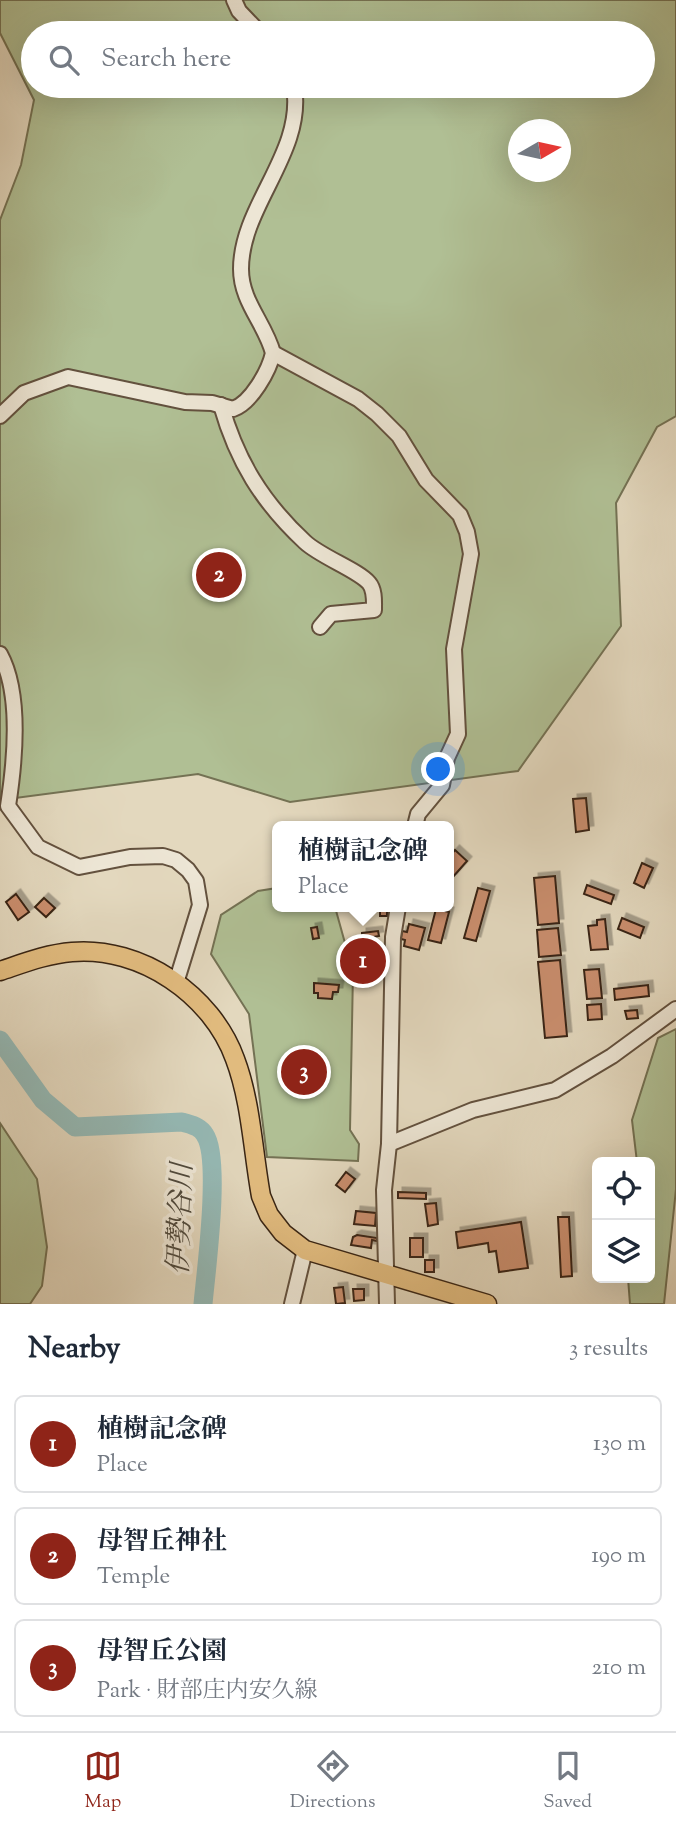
<!DOCTYPE html>
<html lang="en">
<head>
<meta charset="utf-8">
<style>
  :root { --surface:#fff; --page:#f6f6f7; --text:#1f2937; --muted:#747a83; --line:#e0e1e3; --accent:#8f2418 }
  body { margin:0; font-family:"Sorts Mill Goudy","Noto Serif JP",serif; background:var(--page); color:var(--text) }
  .controls { position:absolute; right:21px; bottom:21px; display:grid; overflow:hidden; border-radius:10px; box-shadow:0 7px 28px #0002 }
  .controls button { width:63px; height:63px; display:grid; place-items:center; padding:0; border:0; border-bottom:2px solid var(--line); background:var(--surface); color:var(--text); font:35px sans-serif }
  .compass { position:absolute; left:508px; top:119px; width:63px; height:63px; border-radius:50%; background:var(--surface); box-shadow:0 7px 28px #0002; rotate:81deg }
  .you { position:absolute; left:439px; top:770px; width:24px; height:24px; margin:-18px; border:5px solid #fff; border-radius:50%; background:#1a73e8; box-shadow:0 0 0 10px #1a73e833 }
  .badge { display:grid; place-items:center; width:46px; height:46px; border-radius:50%; background:var(--accent); color:#fff; font-size:23px; font-weight:700 }
  .pin { position:absolute; translate:-50% -50%; border:4px solid #fff; box-shadow:0 2px 7px #0006 }
  .popup { position:absolute; left:272px; top:821px; width:182px; height:91px; box-sizing:border-box; display:grid; place-content:center; border-radius:10px; background:var(--surface); filter:drop-shadow(0 2px 5px #0005); font-size:23px; white-space:nowrap; color:var(--muted) }
  .popup b { font-size:26px; color:var(--text) }
  .popup::after { content:''; position:absolute; left:50%; top:100%; margin-left:-14px; border:14px solid transparent; border-top-color:var(--surface) }
  .list { margin:0; padding:0; list-style:none }
  h2 { display:flex; justify-content:space-between; align-items:center; height:91px; margin:0; padding:0 28px; font-size:30px }
  h2 small { font-size:23px; font-weight:400; color:var(--muted) }
  .list li { display:grid; grid-template-columns:46px 1fr auto; gap:21px; align-items:center; box-sizing:border-box; height:98px; margin:0 14px 14px; padding:0 14px; border:2px solid var(--line); border-radius:10px }
  .list b { display:block; font-size:26px; white-space:nowrap }
  .list p { margin:0; font-size:23px; white-space:nowrap; color:var(--muted) }
  .list em { font-size:23px; font-style:normal; color:var(--muted) }
  .icon { flex:none; width:38px; height:38px; fill:none; stroke:currentColor; stroke-width:2; stroke-linecap:round; stroke-linejoin:round }
  .map { position:relative; flex:none; width:676px; height:1304px; overflow:hidden }
  .search { position:absolute; background:var(--surface); box-shadow:0 7px 28px #0002; left:21px; right:21px; top:21px; height:77px; display:flex; align-items:center; gap:18px; box-sizing:border-box; padding:0 24px; border-radius:38px; color:var(--muted); font-size:26px }
  .sheet { height:427px; background:var(--surface) }
  nav { display:flex; justify-content:space-around; align-items:center; box-sizing:border-box; height:98px; border-top:2px solid var(--line); background:var(--surface); font-size:19px; color:var(--muted) }
  nav a { display:grid; justify-items:center; gap:4px }
  nav .on { color:var(--accent) }
  .map>svg:first-child { display:block }
  .green { fill:#b0bf94; stroke:#747254; stroke-width:2; fill-rule:evenodd }
  .lines { fill:none; stroke-linecap:round; stroke-linejoin:round }
  .river { stroke:#95b9b5; stroke-width:19 }
  .building { fill:#ca8e6e; stroke:#382413; stroke-width:2; filter:url(#shadow) }
  .minor-casing { stroke:#63513e; stroke-width:18 }
  .major-casing { stroke:#382413; stroke-width:21 }
  .minor { stroke:#ede6d5; stroke-width:14 }
  .major { stroke:#e2bc7f; stroke-width:18 }
  .labels { text-anchor:middle; stroke-width:7; stroke-linejoin:round; paint-order:stroke }
  .water-label { font-size:28px; font-style:italic; fill:#4f493c; stroke:#ede6d5 }
</style>
</head>
<body>
<div class="map">
<svg width="676" height="1304" viewBox="0 0 676 1304">
  <defs>
    <filter id="shadow"><feDropShadow dx="4.5" dy="-4.5" stdDeviation="0" flood-color="#0004"/></filter>
  </defs>
  <rect width="100%" height="100%" fill="#e3d8be"/>
  <filter id="stains"><feTurbulence type="fractalNoise" baseFrequency=".00286" numOctaves="4"/><feColorMatrix values="0 0 0 0 .2 0 0 0 0 .09 0 0 0 0 .02 0 0 0 .5 -.17"/></filter>
  <radialGradient id="worn" r=".72"><stop offset=".6" stop-color="#630" stop-opacity="0"/><stop offset="1" stop-color="#630" stop-opacity=".3"/></radialGradient>
  <g class="green">
    <path d="M0 0H676V416L657 427 616 503 621 626 518 771 290 802 198 774 0 800V220L21 165 34 100 0 33ZM33 33H643V86H33ZM518 130H560V172H518Z"/>
    <path d="M277 888V907H335L353 972 350 1130 359 1144 358 1161 267 1157 249 1014 211 954 221 915 258 891Z"/>
    <path d="M676 1029V1189L664 1304H630L628 1278H650V1162H637L632 1120 658 1038Z"/>
    <path d="M0 1123 37 1179 47 1247 42 1286 30 1304H0Z"/>
  </g>
  <g class="lines">
    <path class="river" d="M0 1040 43 1100 75 1127 182 1122C191 1125 200 1126 205 1135 221 1159 206 1271 203 1304"/>
  </g>
  <g class="building">
    <path d="M586 798 589 830 576 832 573 799Z"/>
    <path d="M455 850 467 861 452 878 449 875V857Z"/>
    <path d="M642 863 653 868 644 888 634 883Z"/>
    <path d="M555 876 559 923 538 925 534 878Z"/>
    <path d="M587 885 614 895 611 904 584 894Z"/>
    <path d="M478 888 490 891 476 941 464 938Z"/>
    <path d="M16 894 29 912 18 920 6 902Z"/>
    <path d="M44 898 55 908 46 917 35 907Z"/>
    <path d="M358 907H369L371 915 360 918Z"/>
    <rect x="380" y="907" width="7" height="9"/>
    <path d="M436 909 449 912 441 943 428 940Z"/>
    <path d="M622 918 644 927 640 938 618 929Z"/>
    <path d="M605 919 608 949 591 950 588 926 597 925V920Z"/>
    <path d="M409 924 425 928 419 950 404 946 405 940 401 939 402 931 407 932Z"/>
    <path d="M317 927 319 938 313 939 311 928Z"/>
    <path d="M558 928 561 955 539 957 537 930Z"/>
    <path d="M378 931 379 936 362 939V933Z"/>
    <path d="M560 960 567 1036 545 1038 538 962Z"/>
    <path d="M599 969 602 998 587 999 584 970Z"/>
    <path d="M314 983 339 985 338 992H333L332 999 318 998V993H314Z"/>
    <path d="M648 985 649 996 615 1000 614 989Z"/>
    <path d="M601 1004 602 1019 588 1020 587 1005Z"/>
    <path d="M637 1010 638 1018 627 1019 625 1011Z"/>
    <path d="M346 1172 355 1179 345 1192 336 1185Z"/>
    <path d="M398 1192 426 1193V1199L398 1198Z"/>
    <path d="M436 1203 438 1224 428 1226 425 1204Z"/>
    <path d="M356 1211 376 1213 375 1226 354 1224Z"/>
    <path d="M558 1217H569L572 1276 561 1277Z"/>
    <path d="M521 1222 528 1268 499 1272 496 1251 489 1252 488 1243 458 1248 456 1232Z"/>
    <path d="M357 1235 377 1238V1241L372 1240 371 1248 351 1245 353 1237Z"/>
    <rect x="410" y="1238" width="13" height="19"/>
    <rect x="425" y="1260" width="9" height="12"/>
    <path d="M343 1287 345 1303 336 1304 334 1288Z"/>
    <path d="M353 1289H364V1300L354 1301Z"/>
  </g>
  <g class="lines">
    <defs>
      <g id="minor">
        <path d="M234 0 239 11 260 33"/>
        <path d="M273 353 358 399 377 414 399 436 426 480 460 515 467 532 471 554 454 649 458 734 447 758 442 785 418 814 415 826"/>
        <path d="M221 405C237 461 262 502 305 542 321 557 358 570 369 583 375 590 374 602 374 610L331 614 320 627"/>
        <path d="M0 416 24 393 68 377 185 402 212 403 233 409C251 403 269 371 273 353 265 323 241 302 241 269 241 205 305 153 294 86"/>
        <path d="M0 654C22 694 15 761 8 806L38 847 79 867 130 857 163 856 176 860 188 870 196 881 200 905 176 983"/>
        <path d="M389 1144 473 1110 555 1090 612 1056 676 1009"/>
        <path d="M292 1304 305 1250"/>
        <path d="M387 1304 384 1190 389 1144 393 937 398 907"/>
      </g>
      <path id="major" d="M0 971C24 963 47 954 72 952 141 946 212 995 235 1059 251 1101 253 1152 261 1196L269 1215 283 1233 305 1250 487 1304"/>
    </defs>
    <use href="#minor" class="minor-casing"/>
    <use href="#major" class="major-casing"/>
    <use href="#minor" class="minor"/>
    <use href="#major" class="major"/>
  </g>
  <g class="labels">
    <g class="water-label">
      <text transform="translate(179 1219) rotate(-88)" y="10">伊勢谷川</text>
    </g>
  </g>
  <rect width="100%" height="100%" filter="url(#stains)"/>
  <rect width="100%" height="100%" fill="url(#worn)"/>
</svg>
<div class="controls">
<button><svg class="icon" aria-label="locate" viewBox="0 0 24 24"><circle cx="12" cy="12" r="6"/><path d="M12 2v4M12 18v4M2 12h4M18 12h4"/></svg></button>
<button><svg class="icon" aria-label="layers" viewBox="0 0 24 24"><path d="M12 4l9 5-9 5-9-5zM3 14l9 5 9-5"/></svg></button>
</div>
<svg class="compass" viewBox="-18 -18 36 36"><path d="M0-13l5 13h-10z" fill="#e53935"/><path d="M0 13l5-13h-10z" fill="#747a83"/></svg>
<div class="you"></div>
<div class="pin badge" style="left:363px;top:961px">1</div>
<div class="popup"><b>植樹記念碑</b>Place</div>
<div class="pin badge" style="left:219px;top:575px">2</div>
<div class="pin badge" style="left:304px;top:1072px">3</div>
<div class="search"><svg class="icon" aria-label="search" viewBox="0 0 24 24"><circle cx="10" cy="10" r="6"/><path d="M15 15l6 6"/></svg>Search here</div>
</div>
<section class="sheet">
<h2>Nearby<small>3 results</small></h2>
<ul class="list">
<li><span class="badge">1</span><div><b>植樹記念碑</b><p>Place</p></div><em>130 m</em></li>
<li><span class="badge">2</span><div><b>母智丘神社</b><p>Temple</p></div><em>190 m</em></li>
<li><span class="badge">3</span><div><b>母智丘公園</b><p>Park · 財部庄内安久線</p></div><em>210 m</em></li>
</ul>
</section>
<nav>
<a class="on"><svg class="icon" aria-label="map" viewBox="0 0 24 24"><path d="M3 6l6-2 6 2 6-2v14l-6 2-6-2-6 2zM9 4v14M15 6v14"/></svg>Map</a>
<a><svg class="icon" aria-label="directions" viewBox="0 0 24 24"><path d="M12 3l9 9-9 9-9-9zM9 14v-3h6M13 9l2 2-2 2"/></svg>Directions</a>
<a><svg class="icon" aria-label="saved" viewBox="0 0 24 24"><path d="M7 4h10v16l-5-4-5 4z"/></svg>Saved</a>
</nav>
</body>
</html>
